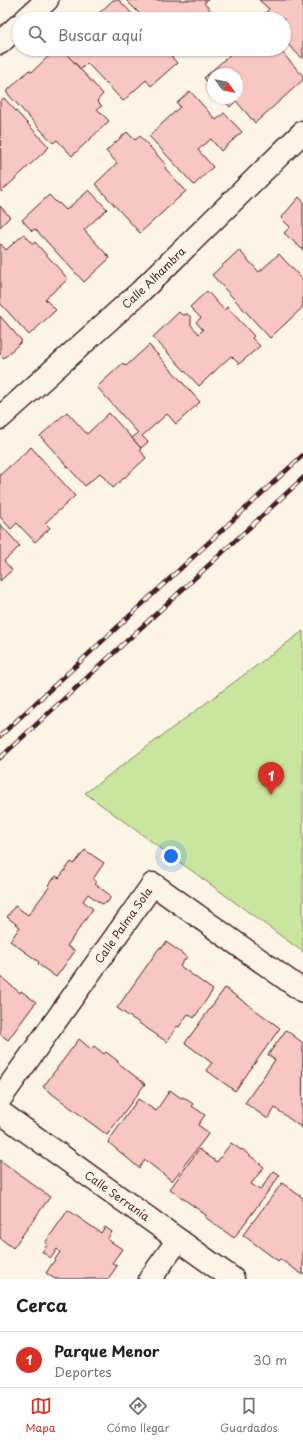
<!DOCTYPE html>
<html lang="es">
<head>
<meta charset="utf-8">
<style>
  :root { --surface:#fff; --page:#f2f2f2; --text:#222; --muted:#767676; --line:#e0e0e0; --accent:#d93025 }
  body { margin:0; font-family:"Playpen Sans",sans-serif; background:var(--page); color:var(--text) }
  .compass { position:absolute; left:207px; top:68px; width:36px; height:36px; border-radius:50%; background:var(--surface); box-shadow:0 1px 3px #0004; rotate:123deg }
  .you { position:absolute; left:171px; top:856px; width:14px; height:14px; margin:-10px; border:3px solid #fff; border-radius:50%; background:#1a73e8; box-shadow:0 0 0 6px #1a73e833 }
  .badge { display:grid; place-items:center; width:26px; height:26px; border-radius:50%; background:var(--accent); color:#fff; font-size:13px; font-weight:700 }
  .pin { position:absolute; translate:-50% -33px; filter:drop-shadow(0 1px 2px #0008) }
  .pin::after { content:''; position:absolute; top:21px; width:14px; height:12px; background:inherit; clip-path:polygon(0 0,100% 0,50% 100%) }
  .list { margin:0; padding:0; list-style:none }
  h2 { display:flex; justify-content:space-between; align-items:center; height:52px; margin:0; padding:0 16px; font-size:17px }
  h2 small { font-size:13px; font-weight:400; color:var(--muted) }
  .list li { display:grid; grid-template-columns:26px 1fr auto; gap:12px; align-items:center; box-sizing:border-box; height:56px; padding:0 16px; border-top:1px solid var(--line) }
  .list b { display:block; font-size:15px; white-space:nowrap }
  .list p { margin:0; font-size:13px; white-space:nowrap; color:var(--muted) }
  .list em { font-size:13px; font-style:normal; color:var(--muted) }
  .icon { flex:none; width:22px; height:22px; fill:none; stroke:currentColor; stroke-width:2; stroke-linecap:round; stroke-linejoin:round }
  .map { position:relative; flex:none; width:303px; height:1279px; overflow:hidden }
  .search { position:absolute; background:var(--surface); box-shadow:0 1px 3px #0004; left:12px; right:12px; top:12px; height:44px; display:flex; align-items:center; gap:10px; box-sizing:border-box; padding:0 14px; border-radius:22px; color:var(--muted); font-size:15px }
  .sheet { height:108px; background:var(--surface) }
  nav { display:flex; justify-content:space-around; align-items:center; box-sizing:border-box; height:56px; border-top:1px solid var(--line); background:var(--surface); font-size:11px; color:var(--muted) }
  nav a { display:grid; justify-items:center; gap:2px }
  nav .on { color:var(--accent) }
  .map>svg:first-child { display:block }
  .green { fill:#c8e69d; stroke:#898264 }
  .building { fill:#f8c7c2; stroke:#4a1f2b }
  .lines { fill:none; stroke-linecap:round; stroke-linejoin:round }
  .minor-casing { stroke:#4a1f2b; stroke-width:25 }
  .minor { stroke:#fcf5e5; stroke-width:22 }
  .rail-casing { stroke:#4a1f2b; stroke-width:4.5 }
  .rail { stroke:#fcf5e5; stroke-width:3; stroke-dasharray:9; stroke-linecap:butt }
  .labels { text-anchor:middle; stroke-width:3; stroke-linejoin:round; paint-order:stroke }
  .street-label { font-size:11px; fill:#4a1f2b; stroke:#fcf5e5 }
</style>
</head>
<body>
<div class="map">
<svg width="303" height="1279" viewBox="0 0 303 1279">
  <rect width="100%" height="100%" fill="#fcf5e5"/>
  <filter id="ink" filterUnits="userSpaceOnUse"><feTurbulence type="fractalNoise" baseFrequency=".025" numOctaves="2"/><feDisplacementMap in="SourceGraphic" scale="8" xChannelSelector="R" yChannelSelector="G"/><feConvolveMatrix kernelMatrix="1 2 1 2 8 2 1 2 1" color-interpolation-filters="sRGB"/></filter>
  <g filter="url(#ink)">
    <path class="green" d="M303 631V952L85 793Z"/>
    <g class="building">
      <path d="M113 0H119L137 19H88L92 15 95 17Z"/>
      <path d="M126 0H208L204 3 214 14 210 19H145Z"/>
      <path d="M259 0H303V59L284 41V19L260 18 269 9Z"/>
      <path d="M56 49H62L103 94 97 101 102 106 97 109 109 121 72 156 57 140 53 143 6 92 29 70 32 72Z"/>
      <path d="M69 49H165L177 63 151 86 146 80 123 101 87 63 81 69 65 53Z"/>
      <path d="M236 49H264L266 51 268 49H279L303 76V80L255 123 236 101 230 107 222 98H237V74H213V88L204 78Z"/>
      <path d="M190 91 216 120 224 113 242 132 221 151 211 139 198 150 213 167 194 185 149 136 180 107 177 103Z"/>
      <path d="M4 98 49 147 1 192 0 101Z"/>
      <path d="M127 132 135 140 140 136 167 166 165 168 186 191 140 233 95 184 117 163 106 151Z"/>
      <path d="M89 190 107 209 84 230 110 258 84 282 35 229 32 231 22 220 49 195 58 204 59 203 66 210Z"/>
      <path d="M299 197 303 201V250L284 233 290 227 281 218Z"/>
      <path d="M0 206 10 217 0 227Z"/>
      <path d="M24 234 33 244 35 242 68 279 45 299 56 310 29 335 0 303V245L1 244 6 250Z"/>
      <path d="M239 250 259 272 279 254 303 280V307L270 338 212 275Z"/>
      <path d="M207 291 224 310 227 307 254 336 252 338 260 346 239 364 231 356 199 386 153 337 179 312 182 315 187 314 191 317V325L199 334 203 330 196 322 201 318 190 307Z"/>
      <path d="M0 316 22 341 4 358 0 354Z"/>
      <path d="M149 345 200 402 176 424 167 414 142 436 148 442 141 448 132 438 138 433 97 387 123 363 126 366Z"/>
      <path d="M67 412 87 434 109 413 141 448 140 450 146 458 113 488 100 473 85 486 40 436Z"/>
      <path d="M31 447 75 496 45 523 50 528 35 542 17 523 11 529 0 517V475Z"/>
      <path d="M0 524 20 546 4 561 12 570 0 581Z"/>
      <path d="M85 850 104 863 93 879 97 882 95 884 110 895V898L108 902 102 904 88 894 83 901 93 909 67 946 75 951 56 977 38 964 39 962 10 941 20 927 7 917 15 906 28 915 50 886 48 885 54 878V879L56 876 59 878 71 862 74 864Z"/>
      <path d="M166 942 187 957 180 966 213 990 194 1018 188 1014 179 1027 177 1026 167 1042 117 1008 160 947 162 948Z"/>
      <path d="M0 976 20 993 21 991 36 1002 8 1040 0 1034Z"/>
      <path d="M225 988 280 1028 235 1091 206 1070 212 1063 185 1043Z"/>
      <path d="M286 1030 303 1043 302 1128 275 1108 268 1119 245 1103 275 1060 268 1055Z"/>
      <path d="M79 1039 91 1049 94 1046 104 1054 106 1052 118 1061 117 1062 145 1084 107 1135 43 1087Z"/>
      <path d="M170 1090 181 1098 183 1097 193 1104 192 1106 205 1115 198 1125 209 1133 172 1181 145 1160 139 1168 108 1142 138 1099 156 1111Z"/>
      <path d="M231 1143 241 1150 242 1149 264 1167 251 1184 260 1190 274 1171 280 1175 234 1238 205 1217 206 1215 170 1189 199 1149 217 1162Z"/>
      <path d="M0 1160 50 1197 13 1248 0 1238Z"/>
      <path d="M282 1183 303 1198V1275L280 1259 278 1261 243 1235Z"/>
      <path d="M68 1210 101 1233 105 1227 112 1232 107 1239 122 1249 112 1263 117 1266 108 1279H55L46 1273 60 1252 57 1249 51 1258 42 1252 48 1244 45 1243Z"/>
    </g>
    <g class="lines">
      <defs>
        <g id="minor">
          <path d="M26 19 47 0"/>
          <path d="M0 43 19 25"/>
          <path id="s1" d="M0 418 140 292 303 132"/>
          <path id="s2" d="M0 1099 153 884 303 991"/>
          <path id="s3" d="M0 1112 233 1279"/>
          <path d="M150 1279 178 1240"/>
        </g>
      </defs>
      <use href="#minor" class="minor-casing"/>
      <use href="#minor" class="minor"/>
      <defs>
        <g id="rail">
          <path d="M0 736 303 455"/>
          <path d="M0 758 303 478"/>
        </g>
      </defs>
      <use href="#rail" class="rail-casing"/>
      <use href="#rail" class="rail"/>
    </g>
  </g>
  <g class="labels">
    <g class="street-label">
      <text dy="4" stroke="none"><textPath href="#s1" startOffset="208">Calle Alhambra</textPath></text>
      <text dy="4" stroke="none"><textPath href="#s2" startOffset="213">Calle Palma Sola</textPath></text>
      <text dy="4" stroke="none"><textPath href="#s3" startOffset="144">Calle Serranía</textPath></text>
    </g>
  </g>
</svg>
<svg class="compass" viewBox="-18 -18 36 36"><path d="M0-13l5 13h-10z" fill="#e53935"/><path d="M0 13l5-13h-10z" fill="#767676"/></svg>
<div class="you"></div>
<div class="pin badge" style="left:271px;top:795px">1</div>
<div class="search"><svg class="icon" aria-label="search" viewBox="0 0 24 24"><circle cx="10" cy="10" r="6"/><path d="M15 15l6 6"/></svg>Buscar aquí</div>
</div>
<section class="sheet">
<h2>Cerca<small></small></h2>
<ul class="list">
<li><span class="badge">1</span><div><b>Parque Menor</b><p>Deportes</p></div><em>30 m</em></li>
</ul>
</section>
<nav>
<a class="on"><svg class="icon" aria-label="map" viewBox="0 0 24 24"><path d="M3 6l6-2 6 2 6-2v14l-6 2-6-2-6 2zM9 4v14M15 6v14"/></svg>Mapa</a>
<a><svg class="icon" aria-label="directions" viewBox="0 0 24 24"><path d="M12 3l9 9-9 9-9-9zM9 14v-3h6M13 9l2 2-2 2"/></svg>Cómo llegar</a>
<a><svg class="icon" aria-label="saved" viewBox="0 0 24 24"><path d="M7 4h10v16l-5-4-5 4z"/></svg>Guardados</a>
</nav>
</body>
</html>
